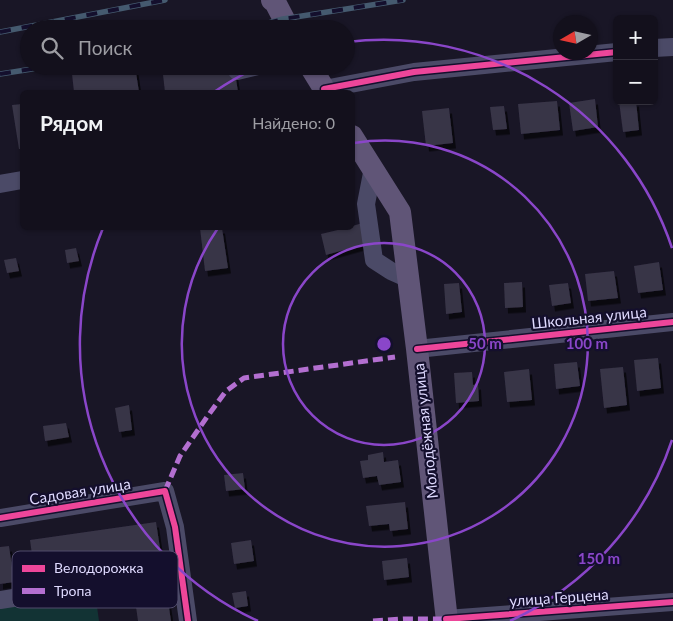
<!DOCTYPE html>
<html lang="ru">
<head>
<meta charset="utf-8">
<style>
  :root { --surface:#13101c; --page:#1c1925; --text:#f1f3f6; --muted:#9d9da3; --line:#32303b }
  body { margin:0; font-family:Lato,sans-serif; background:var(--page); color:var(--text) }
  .controls { position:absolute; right:15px; top:15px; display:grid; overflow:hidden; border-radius:8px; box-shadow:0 1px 4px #0004 }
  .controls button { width:45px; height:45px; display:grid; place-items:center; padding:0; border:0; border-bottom:1px solid var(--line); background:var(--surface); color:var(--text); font:25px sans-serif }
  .compass { position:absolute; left:553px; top:15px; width:45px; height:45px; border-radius:50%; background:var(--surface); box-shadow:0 1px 4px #0004; rotate:261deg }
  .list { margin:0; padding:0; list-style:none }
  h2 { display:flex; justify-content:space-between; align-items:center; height:65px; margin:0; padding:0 20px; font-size:21px }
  h2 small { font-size:16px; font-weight:400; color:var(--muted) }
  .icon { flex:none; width:28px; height:28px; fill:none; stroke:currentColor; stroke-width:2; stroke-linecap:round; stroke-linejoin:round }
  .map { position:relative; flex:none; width:673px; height:621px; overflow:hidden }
  .search { position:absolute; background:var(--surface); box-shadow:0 1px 4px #0004; left:20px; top:20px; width:335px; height:55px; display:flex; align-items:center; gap:12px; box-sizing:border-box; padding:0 18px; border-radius:28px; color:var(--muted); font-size:19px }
  .panel { position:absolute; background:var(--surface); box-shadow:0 1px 4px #0004; left:20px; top:90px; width:335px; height:140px; border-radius:8px }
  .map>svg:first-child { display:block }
  .green { fill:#123334 }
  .building { fill:#383447; filter:url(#shadow) }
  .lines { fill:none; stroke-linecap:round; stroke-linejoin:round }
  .minor { stroke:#4b4a67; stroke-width:18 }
  .major { stroke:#605577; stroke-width:22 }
  .rail-casing { stroke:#455a6f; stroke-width:5.5 }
  .rail { stroke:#140f2d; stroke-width:4; stroke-dasharray:11; stroke-linecap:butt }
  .quiet { stroke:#b36fd0; stroke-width:5; stroke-dasharray:10 5; stroke-linecap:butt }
  .cycleway-casing { stroke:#140f2d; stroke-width:9 }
  .cycleway { stroke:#ed469a; stroke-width:6 }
  .ring { fill:none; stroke:#8a46c9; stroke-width:2.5 }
  .labels { text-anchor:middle; stroke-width:4.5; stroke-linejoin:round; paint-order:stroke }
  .street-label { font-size:15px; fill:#dfdaff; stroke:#140f2d }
  .key { fill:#140f2d; stroke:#514c6c; stroke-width:1 }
  .key-label { font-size:14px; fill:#dfdaff }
  .centre { fill:#8a46c9; stroke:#140f2d; stroke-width:2.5 }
  .ring-label { font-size:15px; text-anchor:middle; font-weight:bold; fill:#8a46c9; stroke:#140f2d; stroke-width:4.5; stroke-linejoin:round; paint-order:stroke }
</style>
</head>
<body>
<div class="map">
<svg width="673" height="621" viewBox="0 0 673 621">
  <defs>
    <filter id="shadow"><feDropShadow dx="3" dy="5.5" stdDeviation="0" flood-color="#0009"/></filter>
  </defs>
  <rect width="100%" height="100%" fill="#191626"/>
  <path class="green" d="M95 592 99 621H0V607Z"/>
  <g class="building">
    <path d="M126 66H135L139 92H74L72 74Z"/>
    <path d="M162 66H234L238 92H165Z"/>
    <path d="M595 99 598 127 573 131 569 103Z"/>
    <path d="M557 101 560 130 521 134 518 104Z"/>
    <path d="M619 101H636L639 130 623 132Z"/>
    <path d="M22 104V149H19L12 105Z"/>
    <path d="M504 106 507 129 493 130 490 107Z"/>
    <path d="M449 108 453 143 426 146 422 111Z"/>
    <path d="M363 223 369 243 326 255 321 234 346 228H352V226Z"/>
    <path d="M200 228H222L228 268 205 271Z"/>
    <path d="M76 248 79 261 67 263 65 250Z"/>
    <path d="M16 258 19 271 7 273 4 260Z"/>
    <path d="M659 262 663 290 638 293 634 266Z"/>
    <path d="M614 271 618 298 588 301 585 274Z"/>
    <path d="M522 282 523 307 505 308 504 283Z"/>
    <path d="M459 283 462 312 446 314 444 284Z"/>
    <path d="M568 283 571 303 552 306 549 285Z"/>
    <path d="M658 358 661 388 637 391 634 360Z"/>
    <path d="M577 362 580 386 556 389 554 364Z"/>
    <path d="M623 367 627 405 604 408 600 369Z"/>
    <path d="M529 369 532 400 507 402 504 372Z"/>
    <path d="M472 372 473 385 478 384 479 401 456 403 454 373Z"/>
    <path d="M129 405 132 430 119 432 115 408Z"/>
    <path d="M66 423 69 437 45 441 43 426Z"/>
    <path d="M383 452 384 462 398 460 401 482 379 485 377 476 363 478 360 461 368 460V455Z"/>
    <path d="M243 473 245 489 226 491 224 475Z"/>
    <path d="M405 502 408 529 390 531 389 524 369 526 366 506Z"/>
    <path d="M156 522 171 621H138L131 571 36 584 30 540Z"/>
    <path d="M251 540 254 561 234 564 231 543Z"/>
    <path d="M9 546 14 582 0 584V547Z"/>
    <path d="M407 558 409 577 384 580 382 561Z"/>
    <path d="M246 591 248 606 235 608 232 593Z"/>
  </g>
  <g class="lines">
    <g class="minor">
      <path d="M654 48 673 47"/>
      <path d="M237 71 258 66"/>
      <path d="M324 89 414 72 617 52"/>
      <path d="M373 168 366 204 374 260 391 271 409 279"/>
      <path d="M0 184 22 180"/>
      <path d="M417 349 673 322"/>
      <path d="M0 518 165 491 175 527 188 621"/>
      <path d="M0 600 26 596"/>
      <path d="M446 619 673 602"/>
    </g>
    <g class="major">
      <path d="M272 0 275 2 289 29"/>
      <path d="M310 66 326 92"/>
      <path d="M352 136 400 212 417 349 447 621"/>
    </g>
    <defs>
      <g id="rail">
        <path d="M246 29 283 19 403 0"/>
        <path d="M0 32 165 0"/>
        <path d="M0 74 51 66"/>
      </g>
    </defs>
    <use href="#rail" class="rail-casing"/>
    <use href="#rail" class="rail"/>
    <g class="quiet">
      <path d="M165 491 180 456 207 417 226 391 244 378 395 357"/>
      <path d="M373 621 403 619H446"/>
    </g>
    <defs>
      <g id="cycleway">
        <path d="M324 89 414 72 617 52"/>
        <path d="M417 349 673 322"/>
        <path d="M0 518 165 491 175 527 188 621"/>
        <path d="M446 619 673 602"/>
      </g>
    </defs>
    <use href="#cycleway" class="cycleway-casing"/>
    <use href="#cycleway" class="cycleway"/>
  </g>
  <g class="ring">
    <circle cx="384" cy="344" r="101"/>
    <path d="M354 143A203 203 0 1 1 218 228"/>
    <path d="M672 440A304 304 0 0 1 510 621M258 621A304 304 0 0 1 103 228M214 92A304 304 0 0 1 260 66M347 42A304 304 0 0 1 672 248"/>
  </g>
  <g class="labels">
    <g class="street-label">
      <text transform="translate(589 318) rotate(-6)" y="5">Школьная улица</text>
      <text transform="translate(426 431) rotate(-96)" y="5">Молодёжная улица</text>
      <text transform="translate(80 492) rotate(-9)" y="5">Садовая улица</text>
      <text transform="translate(559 598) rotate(-4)" y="5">улица Герцена</text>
    </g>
  </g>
  <rect x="12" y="551" width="166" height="57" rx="8" class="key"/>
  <rect x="22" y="565" width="23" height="7" fill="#ed469a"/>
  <rect x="22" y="588" width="23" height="6" fill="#b36fd0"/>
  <g class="key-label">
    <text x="54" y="573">Велодорожка</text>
    <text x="54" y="596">Тропа</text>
  </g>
  <circle cx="384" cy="344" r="8" class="centre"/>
  <g class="ring-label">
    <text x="485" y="349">50 m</text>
    <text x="587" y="349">100 m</text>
    <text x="599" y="564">150 m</text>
  </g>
</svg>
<div class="controls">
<button>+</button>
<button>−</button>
</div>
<svg class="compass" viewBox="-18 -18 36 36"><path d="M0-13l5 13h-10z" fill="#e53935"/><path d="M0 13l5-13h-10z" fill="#9d9da3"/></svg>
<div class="search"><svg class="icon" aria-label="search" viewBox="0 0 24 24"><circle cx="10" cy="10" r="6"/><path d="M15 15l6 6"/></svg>Поиск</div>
<section class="panel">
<h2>Рядом<small>Найдено: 0</small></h2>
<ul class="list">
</ul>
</section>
</div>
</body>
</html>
